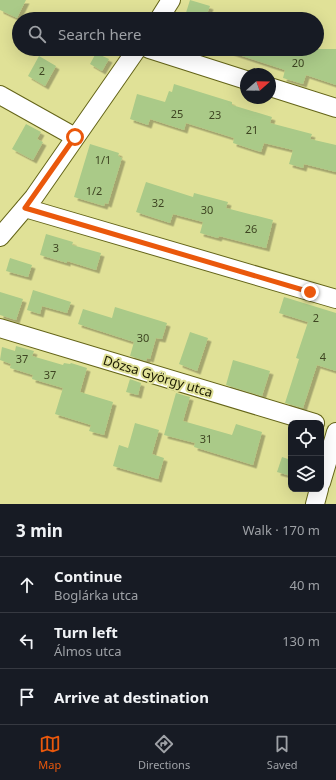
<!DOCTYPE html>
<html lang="en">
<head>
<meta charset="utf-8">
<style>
  :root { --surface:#171b24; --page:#20242c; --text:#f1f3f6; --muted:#9ea1a6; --line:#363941; --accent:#ea580c }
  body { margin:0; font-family:"Noto Sans",sans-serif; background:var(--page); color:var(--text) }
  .controls { position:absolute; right:12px; bottom:12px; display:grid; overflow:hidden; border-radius:8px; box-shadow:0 4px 16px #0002 }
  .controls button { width:36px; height:36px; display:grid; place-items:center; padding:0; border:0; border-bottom:1px solid var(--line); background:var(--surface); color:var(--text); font:20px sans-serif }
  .compass { position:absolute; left:240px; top:68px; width:36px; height:36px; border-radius:50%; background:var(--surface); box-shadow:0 4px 16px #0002; rotate:70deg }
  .stop { position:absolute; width:12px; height:12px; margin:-9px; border:3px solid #ea580c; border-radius:50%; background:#fff }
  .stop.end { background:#ea580c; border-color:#fff; box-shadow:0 1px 4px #0008 }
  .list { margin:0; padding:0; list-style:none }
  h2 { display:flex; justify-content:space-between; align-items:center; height:52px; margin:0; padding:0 16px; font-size:17px }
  h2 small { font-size:13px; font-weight:400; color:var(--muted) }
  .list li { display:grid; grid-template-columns:26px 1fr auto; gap:12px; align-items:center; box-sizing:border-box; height:56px; padding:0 16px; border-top:1px solid var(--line) }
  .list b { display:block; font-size:15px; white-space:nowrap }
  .list p { margin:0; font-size:13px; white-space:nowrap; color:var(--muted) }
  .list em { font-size:13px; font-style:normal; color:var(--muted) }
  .icon { flex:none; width:22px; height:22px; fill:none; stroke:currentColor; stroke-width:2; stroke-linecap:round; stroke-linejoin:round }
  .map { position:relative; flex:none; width:336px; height:504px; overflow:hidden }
  .search { position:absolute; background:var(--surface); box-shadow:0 4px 16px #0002; left:12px; right:12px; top:12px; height:44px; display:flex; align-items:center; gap:10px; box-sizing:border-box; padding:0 14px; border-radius:22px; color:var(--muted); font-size:15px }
  .sheet { height:220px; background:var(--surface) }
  nav { display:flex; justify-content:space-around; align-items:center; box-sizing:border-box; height:56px; border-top:1px solid var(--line); background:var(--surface); font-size:11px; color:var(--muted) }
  nav a { display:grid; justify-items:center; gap:2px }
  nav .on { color:var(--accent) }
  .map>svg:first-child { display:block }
  .building { fill:#aaca88; filter:url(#shadow) }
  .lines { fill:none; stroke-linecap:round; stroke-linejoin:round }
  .minor-casing { stroke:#646418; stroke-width:20 }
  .minor { stroke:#fff; stroke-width:18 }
  .route { stroke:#ea580c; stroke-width:5 }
  .labels { text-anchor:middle; stroke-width:4; stroke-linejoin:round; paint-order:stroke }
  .number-label { font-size:11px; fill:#3e4522 }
  .street-label { font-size:13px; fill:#1a1900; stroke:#e0e197 }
</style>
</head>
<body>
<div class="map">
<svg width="336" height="504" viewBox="0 0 336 504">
  <defs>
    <filter id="shadow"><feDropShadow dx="3.5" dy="3.5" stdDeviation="0" flood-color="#0004"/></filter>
  </defs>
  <rect width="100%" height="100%" fill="#e0e197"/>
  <g class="building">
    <path d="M0 0H26L17 18 0 10Z"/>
    <path d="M190 0 210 6 205 19H184Z"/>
    <path d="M228 49H336V85L306 75 303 84 283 78 285 70 227 51Z"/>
    <path d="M96 53 109 59 102 71 90 64Z"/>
    <path d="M39 56 56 66 45 86 28 76Z"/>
    <path d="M174 84 232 102V105L272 117 270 123 312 134 310 139 336 145V172L304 164 303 168 289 164 293 150 264 143 261 152 233 143 234 138 186 123 184 130 150 119 148 125 130 119 137 94 165 102 169 91 172 92Z"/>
    <path d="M26 124 41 132 37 139 43 142 33 160 12 149Z"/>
    <path d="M90 144 119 153 118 156 122 158 108 204 105 203 104 206 74 197Z"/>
    <path d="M146 182 193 197 194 193 228 202 226 208 273 220 266 248 219 236 218 238 200 233 203 222 173 214 170 223 136 212Z"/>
    <path d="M46 234 73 242 72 245 101 253 96 270 67 261V263L40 255Z"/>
    <path d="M10 258 32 265 28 277 6 271Z"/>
    <path d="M33 290 71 302 67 313 42 306 40 314 27 310Z"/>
    <path d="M0 292 23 299 16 320 0 315Z"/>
    <path d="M284 297 336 313V371L317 365 303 408 285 403 299 359 296 358 308 322 279 313Z"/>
    <path d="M115 307 167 323 162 339 156 338 150 359 147 358 146 361 130 356 134 342 78 324 83 309 112 318Z"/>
    <path d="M190 332 208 338 197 371 179 364Z"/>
    <path d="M16 346 34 351 32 356 63 365 64 363 70 364 71 363 87 368 80 392 113 402 104 435 89 431 91 425 55 414 63 388 32 379 33 375 10 368 11 364 0 360 2 347 15 351Z"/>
    <path d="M233 360 270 371 262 396 226 385Z"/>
    <path d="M130 379 141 383 138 395 126 392Z"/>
    <path d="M176 393 190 397 183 421 232 435 236 424 262 432 253 465 194 447 195 443 164 435Z"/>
    <path d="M135 423 159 430 152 454 164 458 158 479 113 466 119 445 128 448Z"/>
    <path d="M282 457 291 460V476L277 472Z"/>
  </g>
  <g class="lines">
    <defs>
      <g id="minor">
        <path d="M159 19 171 0"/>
        <path d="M149 49 246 80"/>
        <path d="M270 87 336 108"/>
        <path d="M0 95 75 137"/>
        <path d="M25 208 336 299"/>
        <path d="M0 237 34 197 137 49"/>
        <path d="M0 328 315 423"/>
        <path d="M321 483 336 432"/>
        <path d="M315 504 319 489"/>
      </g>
    </defs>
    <use href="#minor" class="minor-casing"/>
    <use href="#minor" class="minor"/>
  </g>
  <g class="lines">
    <path class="route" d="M75 137 25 208 310 292"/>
  </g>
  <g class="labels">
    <g class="number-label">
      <text x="298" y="67">20</text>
      <text x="42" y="75">2</text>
      <text x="177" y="118">25</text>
      <text x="215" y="119">23</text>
      <text x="252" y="134">21</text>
      <text x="103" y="164">1/1</text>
      <text x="94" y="195">1/2</text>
      <text x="158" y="207">32</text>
      <text x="207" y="214">30</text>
      <text x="251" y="233">26</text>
      <text x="56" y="252">3</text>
      <text x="316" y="322">2</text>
      <text x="143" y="342">30</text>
      <text x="323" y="361">4</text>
      <text x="22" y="363">37</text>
      <text x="50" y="379">37</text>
      <text x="206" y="443">31</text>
    </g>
    <g class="street-label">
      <text transform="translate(158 376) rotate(17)" y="5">Dózsa György utca</text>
    </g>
  </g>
</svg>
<div class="controls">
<button><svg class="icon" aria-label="locate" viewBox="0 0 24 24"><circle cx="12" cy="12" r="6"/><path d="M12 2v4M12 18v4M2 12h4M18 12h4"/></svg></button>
<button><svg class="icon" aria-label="layers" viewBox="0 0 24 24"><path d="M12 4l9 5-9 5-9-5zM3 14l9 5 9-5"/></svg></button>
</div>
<svg class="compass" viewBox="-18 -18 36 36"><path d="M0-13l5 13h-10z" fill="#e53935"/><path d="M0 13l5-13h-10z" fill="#9ea1a6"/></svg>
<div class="stop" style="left:75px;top:137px"></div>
<div class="stop end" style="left:310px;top:292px"></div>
<div class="search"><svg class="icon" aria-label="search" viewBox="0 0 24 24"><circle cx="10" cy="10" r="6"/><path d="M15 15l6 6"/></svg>Search here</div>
</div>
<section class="sheet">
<h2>3 min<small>Walk · 170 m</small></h2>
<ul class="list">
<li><svg class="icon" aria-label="ahead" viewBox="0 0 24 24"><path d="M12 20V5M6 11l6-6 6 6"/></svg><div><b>Continue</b><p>Boglárka utca</p></div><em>40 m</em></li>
<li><svg class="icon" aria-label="left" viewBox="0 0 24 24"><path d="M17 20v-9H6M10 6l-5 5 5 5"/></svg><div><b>Turn left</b><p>Álmos utca</p></div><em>130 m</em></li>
<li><svg class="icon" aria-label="arrive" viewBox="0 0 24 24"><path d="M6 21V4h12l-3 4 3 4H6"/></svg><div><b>Arrive at destination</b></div></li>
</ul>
</section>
<nav>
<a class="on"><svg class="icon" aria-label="map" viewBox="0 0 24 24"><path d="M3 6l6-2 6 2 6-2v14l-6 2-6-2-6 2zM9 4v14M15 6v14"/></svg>Map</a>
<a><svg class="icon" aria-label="directions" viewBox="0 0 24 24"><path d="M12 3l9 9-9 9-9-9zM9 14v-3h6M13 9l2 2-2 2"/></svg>Directions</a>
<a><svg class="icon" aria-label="saved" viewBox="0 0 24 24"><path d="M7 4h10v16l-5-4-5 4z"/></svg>Saved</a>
</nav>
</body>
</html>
